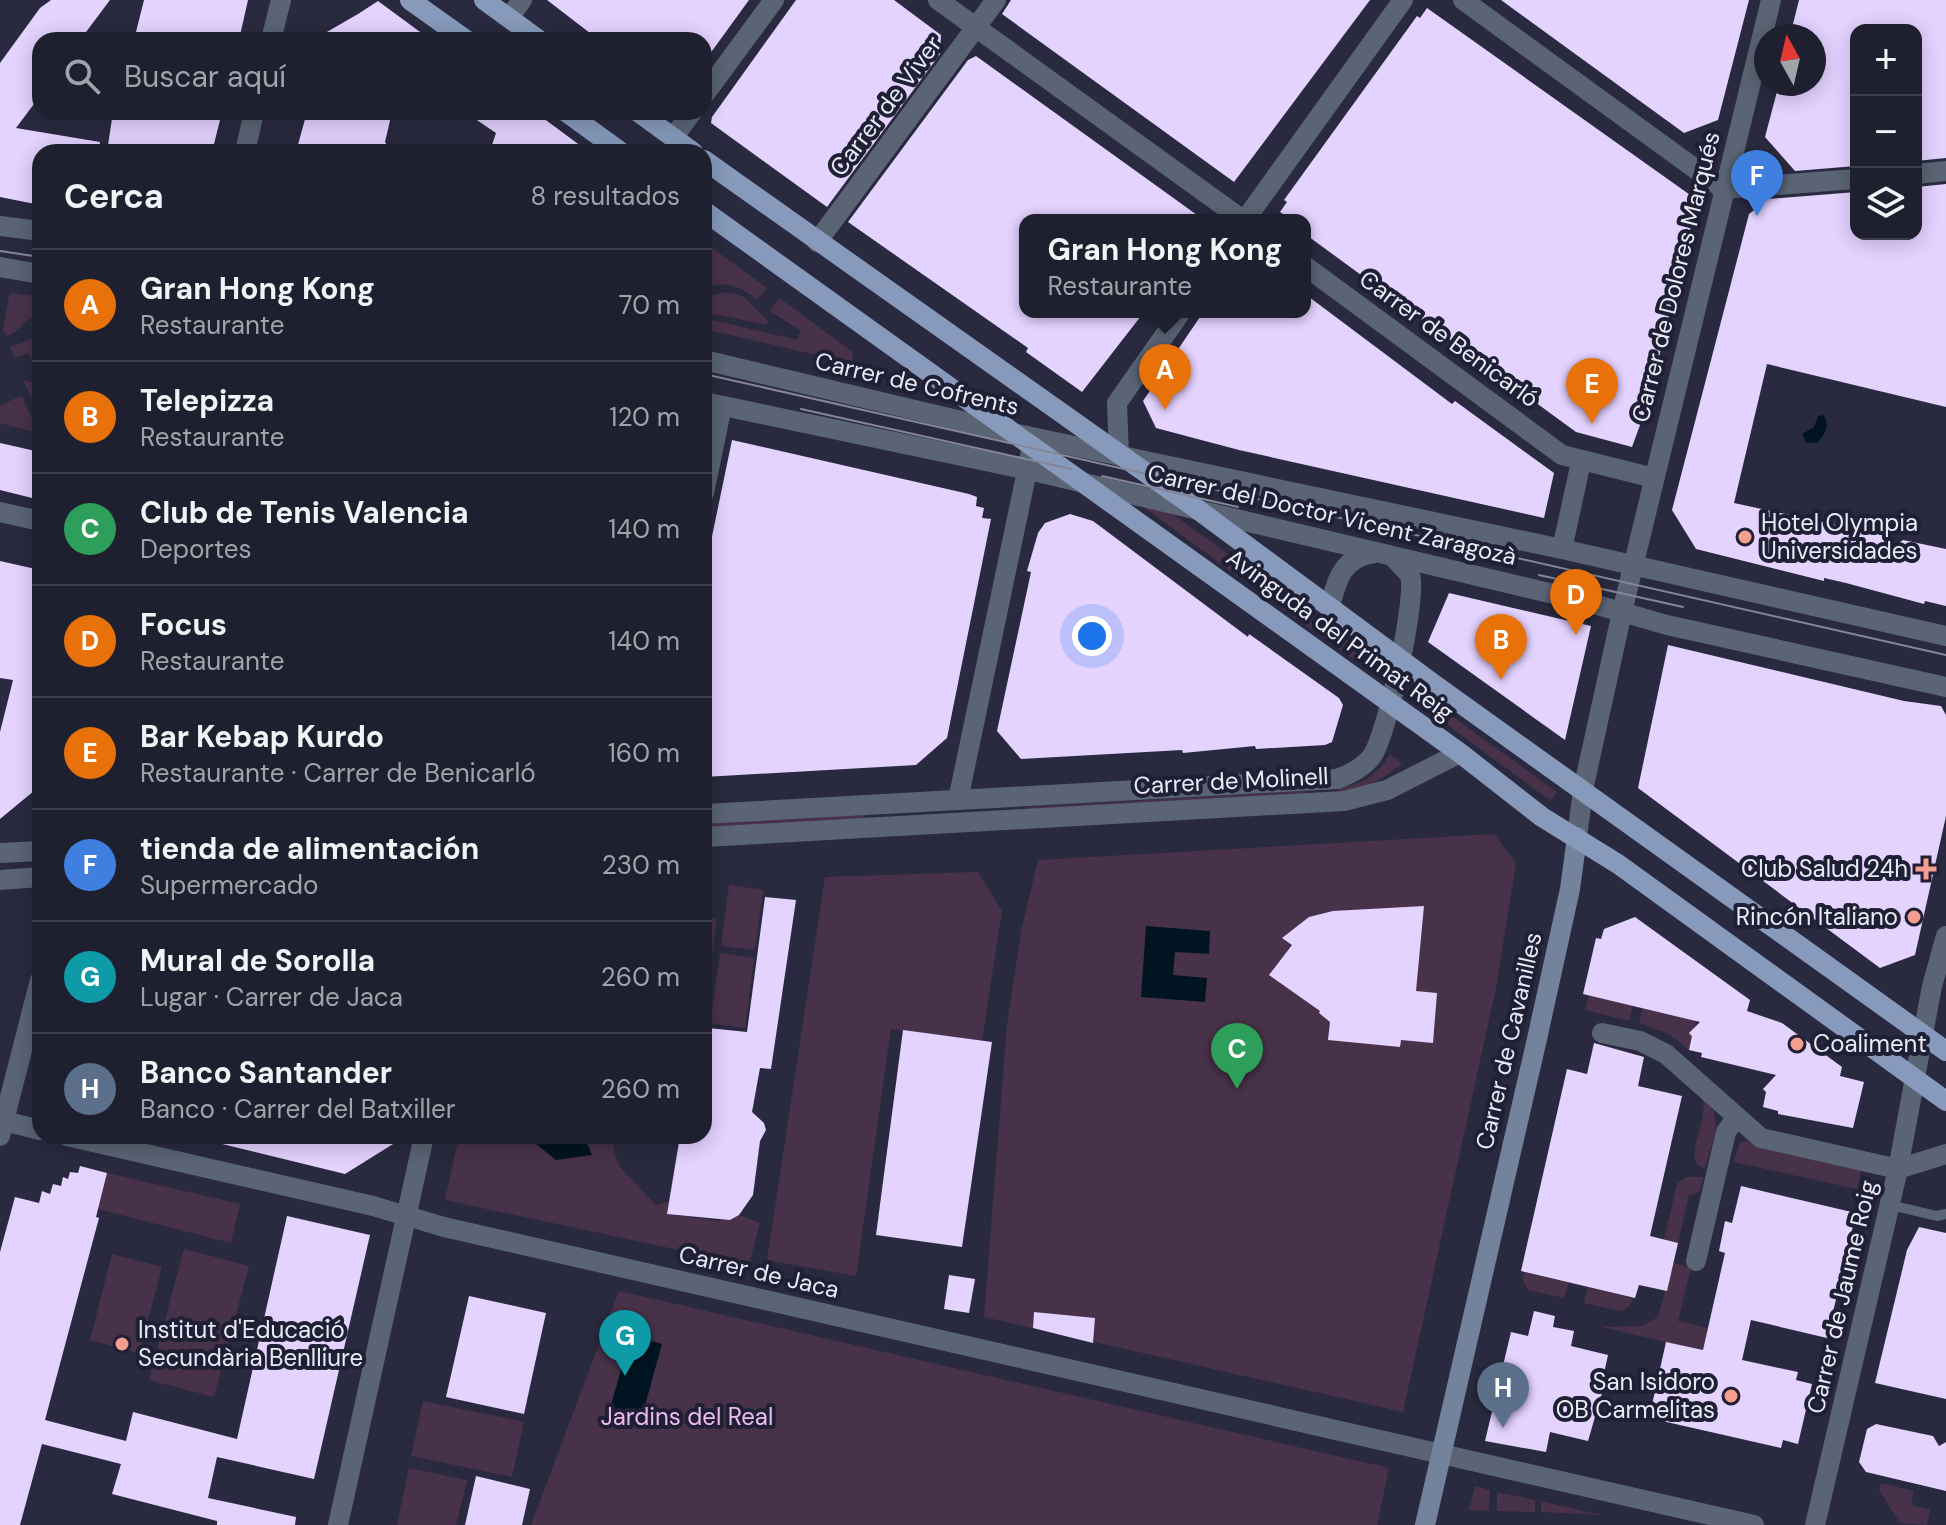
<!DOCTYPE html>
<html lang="es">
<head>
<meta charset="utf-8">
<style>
  :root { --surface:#1f202f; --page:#2c2d3b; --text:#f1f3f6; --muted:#a1a3aa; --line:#3c3e4b; --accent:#f59d8e }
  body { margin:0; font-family:"DM Sans",sans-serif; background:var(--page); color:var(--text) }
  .controls { position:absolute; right:24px; top:24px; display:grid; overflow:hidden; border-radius:16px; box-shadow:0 4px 20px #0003 }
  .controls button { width:72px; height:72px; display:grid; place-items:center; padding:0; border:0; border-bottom:2px solid var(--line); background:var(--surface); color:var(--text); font:40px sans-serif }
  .compass { position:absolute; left:1754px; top:24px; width:72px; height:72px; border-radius:50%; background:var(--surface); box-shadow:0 4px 20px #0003; rotate:352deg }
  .you { position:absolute; left:1092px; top:636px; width:28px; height:28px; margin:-20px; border:6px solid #fff; border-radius:50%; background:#1a73e8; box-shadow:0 0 0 12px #1a73e833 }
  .badge { display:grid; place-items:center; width:52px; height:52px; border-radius:50%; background:var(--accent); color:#fff; font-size:26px; font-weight:700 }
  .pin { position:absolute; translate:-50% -66px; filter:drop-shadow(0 2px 4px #0008) }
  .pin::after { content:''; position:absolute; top:42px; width:28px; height:24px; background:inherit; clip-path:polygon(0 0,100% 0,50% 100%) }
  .popup { position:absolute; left:1019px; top:214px; width:292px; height:104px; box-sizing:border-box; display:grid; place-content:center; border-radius:16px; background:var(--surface); filter:drop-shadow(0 2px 6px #0005); font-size:26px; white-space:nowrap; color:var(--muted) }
  .popup b { font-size:30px; color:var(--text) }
  .popup::after { content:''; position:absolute; left:50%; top:100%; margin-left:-16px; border:16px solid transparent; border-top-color:var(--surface) }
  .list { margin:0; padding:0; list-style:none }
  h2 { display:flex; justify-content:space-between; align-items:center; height:104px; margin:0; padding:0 32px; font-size:34px }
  h2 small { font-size:26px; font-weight:400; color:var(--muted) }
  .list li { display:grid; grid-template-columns:52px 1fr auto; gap:24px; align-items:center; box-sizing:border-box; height:112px; padding:0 32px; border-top:2px solid var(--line) }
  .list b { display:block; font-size:30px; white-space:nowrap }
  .list p { margin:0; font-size:26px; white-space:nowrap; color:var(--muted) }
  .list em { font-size:26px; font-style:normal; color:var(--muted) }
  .icon { flex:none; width:44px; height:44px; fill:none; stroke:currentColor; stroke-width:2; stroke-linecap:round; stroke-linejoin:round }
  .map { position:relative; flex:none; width:1946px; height:1525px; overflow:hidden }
  .search { position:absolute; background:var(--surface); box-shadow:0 4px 20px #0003; left:32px; top:32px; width:680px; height:88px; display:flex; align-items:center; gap:20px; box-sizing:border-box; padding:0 28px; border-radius:24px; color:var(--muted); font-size:30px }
  .panel { position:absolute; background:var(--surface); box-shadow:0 4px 20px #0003; left:32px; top:144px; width:680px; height:1000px; border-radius:24px }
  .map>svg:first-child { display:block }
  .green { fill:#483249 }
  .water { fill:#011421 }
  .building { fill:#e4d2ff }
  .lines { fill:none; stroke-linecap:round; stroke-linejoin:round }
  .service { stroke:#5a6474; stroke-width:10 }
  .minor { stroke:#5a6474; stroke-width:20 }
  .tertiary { stroke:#5a6474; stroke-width:20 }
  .secondary { stroke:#73839c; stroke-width:20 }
  .primary { stroke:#879abb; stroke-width:20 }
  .tram { stroke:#858697; stroke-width:2 }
  .poi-dot { fill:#f59d8e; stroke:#202035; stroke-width:3 }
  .labels { text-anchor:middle; stroke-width:8; stroke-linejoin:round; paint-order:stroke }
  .street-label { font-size:24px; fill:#e9eaf8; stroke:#202035 }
  .poi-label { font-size:24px; fill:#e9eaf8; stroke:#202035; text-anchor:start }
  .park-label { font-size:24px; fill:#efbaf1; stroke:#202035 }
</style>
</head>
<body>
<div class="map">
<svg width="1946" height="1525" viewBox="0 0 1946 1525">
  <rect width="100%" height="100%" fill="#292a3f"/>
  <g class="green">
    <path d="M704 242 767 288 757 300C741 286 725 280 704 288V272L709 265Z"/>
    <path d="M723 292 743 296 769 322 766 325 710 313 704 306V298Z"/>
    <path d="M13 293 40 297V314C24 318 22 331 7 336L3 330 9 296Z"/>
    <path d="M779 298 853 352 852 363 704 329V318L797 340 801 331 770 311Z"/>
    <path d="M40 336V370L36 369 29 353 15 358 10 347Z"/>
    <path d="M23 380 40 384V416Z"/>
    <path d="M22 395 38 433 0 423V406Z"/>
    <path d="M1145 508 1167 510 1246 567 1239 577Z"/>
    <path d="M1272 586 1371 657 1367 669 1265 596Z"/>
    <path d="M1424 696 1557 792 1551 801 1423 707Z"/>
    <path d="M1390 754 1402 764 1370 786 1339 796 1338 788C1361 784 1378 776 1390 754Z"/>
    <path d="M1306 791V797L1024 810 1027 807Z"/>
    <path d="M864 815V821L704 831V824Z"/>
    <path d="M1494 834 1516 863 1496 988 1403 1412 984 1317 1007 1025 1021 932 1038 860Z"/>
    <path d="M978 872 1002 911 982 1041 891 1029 856 1276 767 1260 825 877Z"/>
    <path d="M729 885 763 890 755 950 721 946Z"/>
    <path d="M704 917 717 919 704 1009Z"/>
    <path d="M720 953 754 958 745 1028 710 1023Z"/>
    <path d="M1590 991 1634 1001 1629 1021 1585 1010Z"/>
    <path d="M1644 1003 1697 1015 1689 1050 1669 1034 1639 1023Z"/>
    <path d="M1702 1098C1727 1114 1711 1144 1705 1169L1696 1163C1690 1141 1709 1119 1702 1098Z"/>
    <path d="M459 1136H611L618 1165 656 1205 669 1201 667 1214 719 1221 739 1215 760 1223 749 1265 445 1200Z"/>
    <path d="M1746 1141 1862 1167 1857 1189 1734 1162 1739 1144Z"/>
    <path d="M107 1173 240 1204 231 1243 98 1209Z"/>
    <path d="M1686 1177H1703L1700 1192 1689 1195 1678 1243 1664 1240 1677 1184Z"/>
    <path d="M184 1249 249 1266 214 1397 149 1380Z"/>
    <path d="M112 1254 162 1267 139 1353 90 1340Z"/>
    <path d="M1673 1263 1691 1267 1678 1321 1747 1337 1742 1360 1602 1327 1642 1326 1658 1317Z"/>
    <path d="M1524 1272 1569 1283 1564 1298 1528 1290 1523 1280Z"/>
    <path d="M1588 1287 1633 1298 1630 1306 1620 1311 1584 1303Z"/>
    <path d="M619 1291 1389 1468 1377 1525H531Z"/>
    <path d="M423 1401 524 1422 512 1477 411 1456Z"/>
    <path d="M409 1468 467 1480 456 1525H397Z"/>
    <path d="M1881 1483 1914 1491 1911 1505 1930 1510 1927 1525 1900 1523 1879 1490Z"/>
    <path d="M1475 1486 1490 1490 1489 1511 1469 1510Z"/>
    <path d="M1497 1492 1535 1500V1512L1497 1511Z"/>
    <path d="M1541 1501 1601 1515 1541 1512Z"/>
  </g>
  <g class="water">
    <path d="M1823 415C1831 423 1825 437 1816 443L1806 442 1802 434 1814 427 1818 416Z"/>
    <path d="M1146 926 1210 931 1209 954 1175 952 1173 975 1207 978 1205 1002 1141 997Z"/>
    <path d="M526 1136H584L592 1155 556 1160Z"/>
    <path d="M631 1335 662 1344 641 1420 609 1412Z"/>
  </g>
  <g class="building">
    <path d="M51 0H110L80 40H40V96L16 128 100 142 99 152H40V205L0 197V63L40 8Z"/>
    <path d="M144 0H248L239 40H134Z"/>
    <path d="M547 0H749L704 62V40H599Z"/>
    <path d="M796 0H894L941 35 940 54 827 207 711 123 712 117Z"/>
    <path d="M1011 0H1370L1234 182 1002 14Z"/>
    <path d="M1501 0H1749L1718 120 1684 133Z"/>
    <path d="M1799 0H1946V158L1916 161V30H1856V166L1795 171 1765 137 1779 84H1814V36H1790Z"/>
    <path d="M378 1 431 40H313L358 14Z"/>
    <path d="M1427 8 1693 197 1696 206 1684 254 1647 406 1632 447 1576 432 1305 234V220H1291L1280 212 1287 202 1284 200 1417 16 1420 18Z"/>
    <path d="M976 56 1204 220H1025V312H1144L1082 392 1026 352 1028 348 848 222 968 60Z"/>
    <path d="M113 112H222L212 152H107Z"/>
    <path d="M307 112H392L385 142 392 152H296Z"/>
    <path d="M465 112H535L589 152H510L491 148 496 133Z"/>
    <path d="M1946 184V407L1767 364 1734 503 1887 536 1894 546 1903 540 1946 549V606L1925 601 1924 604 1846 583 1824 578V581L1696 549 1672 510 1749 214 1768 199 1856 192V234H1916V187Z"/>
    <path d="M1305 294 1452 404 1455 401 1554 473 1544 518 1239 450 1156 428 1143 401 1202 314 1305 312Z"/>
    <path d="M732 440 969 494 977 497 976 506 984 508 982 518 991 519 947 738 916 765 704 777V575Z"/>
    <path d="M0 443 40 452V500L0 490Z"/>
    <path d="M1070 514 1093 521 1248 637 1249 634 1339 698 1343 705 1332 742 1325 745 1256 749 1255 746 1183 753 1182 750 1021 759 997 731 1031 572 1027 571 1038 533 1045 523Z"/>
    <path d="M0 561 40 570V786L0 819V732L13 680 0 678Z"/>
    <path d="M1449 593 1591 626 1565 740 1428 642Z"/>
    <path d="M1668 645 1904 701 1941 706 1946 715V816L1915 955 1880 968 1638 788Z"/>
    <path d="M765 897 796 900 771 1069 760 1068 752 1112 764 1123 766 1130 760 1141 753 1195 739 1215 730 1220 667 1214 680 1136H704V1059L708 1028 747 1032Z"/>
    <path d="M1424 906 1416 991 1437 993 1433 1043 1401 1040 1400 1047 1328 1040 1330 1022 1319 1013 1320 1011 1269 975 1292 945 1282 938 1309 917 1333 911Z"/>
    <path d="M1635 917 1750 1000 1747 1011 1782 1023 1842 1067 1840 1076 1864 1082 1853 1128 1778 1114V1111L1763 1107 1766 1092 1763 1089 1776 1075 1701 1057 1702 1053 1689 1050 1692 1036 1689 1033 1700 1022 1583 994 1596 938 1601 939 1604 929Z"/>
    <path d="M903 1030 992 1042 962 1247 876 1235Z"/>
    <path d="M1594 1043 1644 1057 1638 1086 1682 1096 1650 1236 1678 1243 1667 1291 1639 1285 1635 1298 1521 1271 1567 1069 1587 1074Z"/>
    <path d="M219 1136H406L345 1174 218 1143Z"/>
    <path d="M80 1166 107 1173 96 1217 99 1218 45 1420 126 1441 133 1412 237 1439 287 1216 370 1235 314 1479 217 1457 208 1498 296 1517 295 1525H217V1521L112 1494 121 1464 42 1444 20 1525H0V1252L15 1197 39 1203 42 1191 50 1194 53 1184 61 1186 63 1177 68 1179 70 1172 78 1173Z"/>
    <path d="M1741 1186 1856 1213 1827 1338 1751 1320 1742 1360 1798 1372 1796 1380 1812 1384 1798 1444 1783 1440 1781 1448 1649 1418 1666 1342 1703 1350 1725 1253 1719 1251 1725 1221 1732 1223Z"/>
    <path d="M1919 1227 1946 1233V1399L1875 1383 1907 1250Z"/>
    <path d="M949 1275 975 1279 969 1313 944 1309Z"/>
    <path d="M469 1296 546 1313 524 1414 446 1397Z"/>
    <path d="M1534 1311 1555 1316 1553 1327 1574 1331 1571 1346 1608 1355 1603 1378 1606 1379 1588 1441 1550 1432 1546 1452 1485 1441 1511 1332 1528 1336Z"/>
    <path d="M1034 1312 1095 1318 1093 1343 1033 1328Z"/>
    <path d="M1876 1424 1933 1436 1939 1446 1946 1442V1491L1866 1472 1859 1462 1867 1429Z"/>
    <path d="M476 1476 530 1489 522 1525H465Z"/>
  </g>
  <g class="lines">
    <path class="service" d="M1890 1205 1937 1216 1946 1214"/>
    <g class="minor">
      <path d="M938 0 1243 220"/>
      <path d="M1463 0 1723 189 1856 179"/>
      <path d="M509 18 522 0"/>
      <path d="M704 95 774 0"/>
      <path d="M673 138 692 112"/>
      <path d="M1916 174 1946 171"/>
      <path d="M1245 220 1403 0"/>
      <path d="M817 242 996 0"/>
      <path d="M1305 266 1562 455 1654 478"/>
      <path d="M1119 456 1117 403 1181 312"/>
      <path d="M704 493 722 406"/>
      <path d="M0 512 40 521"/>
      <path d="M1562 549 1581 462"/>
      <path d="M958 800 1032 447"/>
      <path d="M1602 1033 1640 1041 1666 1054 1761 1138 1898 1169"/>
      <path d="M0 1120 40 1130"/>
      <path d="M67 1136 373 1206 444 1227 1754 1525"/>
      <path d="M1696 1261 1726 1132 1736 1118"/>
      <path d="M338 1525 424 1136"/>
    </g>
    <g class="tertiary">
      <path d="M271 40 281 0"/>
      <path d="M245 152 254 112"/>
      <path d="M0 226 40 231"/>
      <path d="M0 267 40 274"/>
      <path d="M704 360 1012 433 1562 549 1946 636"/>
      <path d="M704 402 1029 470 1583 601 1667 625 1946 687"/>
      <path d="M1330 606C1337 579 1343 557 1374 553"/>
      <path d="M704 814 1337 779C1351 774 1363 768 1372 756 1387 735 1417 598 1410 575L1394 558"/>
      <path d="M704 837 1344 801 1387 790 1460 753"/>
      <path d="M1577 837 1583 790 1622 612 1771 0"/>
      <path d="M0 853 40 851"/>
      <path d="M0 880 40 877"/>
      <path d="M0 1136 40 980"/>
      <path d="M1898 1169 1946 1154"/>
      <path d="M1815 1525 1898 1169 1932 986 1946 936"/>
    </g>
    <path class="secondary" d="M1425 1525 1537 1039 1570 889 1577 837"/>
    <g class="primary">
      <path d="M410 0 466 40"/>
      <path d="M484 0 539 40"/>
      <path d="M566 112 621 152"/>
      <path d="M638 112 693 152"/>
      <path d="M704 160 1197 509 1435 685 1946 1051"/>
      <path d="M704 211 1460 753 1542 817 1618 864 1946 1101"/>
    </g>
    <g class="tram">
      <path d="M0 251 40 257"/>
      <path d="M704 374 1946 655"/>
      <path d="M801 409 1071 469"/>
      <path d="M1102 476 1238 507"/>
      <path d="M1539 575 1683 607"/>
    </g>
  </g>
  <g class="poi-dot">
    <circle cx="1745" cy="537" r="8"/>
    <path d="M1922 857h8v8h8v8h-8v8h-8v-8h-8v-8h8z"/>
    <circle cx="1914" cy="917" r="8"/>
    <circle cx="1797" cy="1044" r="8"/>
    <circle cx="122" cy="1344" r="8"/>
    <circle cx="1731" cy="1396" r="8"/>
  </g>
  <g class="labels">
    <g class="street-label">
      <text transform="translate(886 106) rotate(-53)" y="8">Carrer de Viver</text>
      <text transform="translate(1676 277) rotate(-76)" y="8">Carrer de Dolores Marqués</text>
      <text transform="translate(1449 339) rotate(36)" y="8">Carrer de Benicarló</text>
      <text transform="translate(917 384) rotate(13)" y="8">Carrer de Cofrents</text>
      <text transform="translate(1332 515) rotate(13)" y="8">Carrer del Doctor Vicent Zaragozà</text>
      <text transform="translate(1340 635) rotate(36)" y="8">Avinguda del Primat Reig</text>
      <text transform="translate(1231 781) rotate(-3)" y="8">Carrer de Molinell</text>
      <text transform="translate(1509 1041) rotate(-77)" y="8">Carrer de Cavanilles</text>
      <text transform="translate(759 1272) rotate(13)" y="8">Carrer de Jaca</text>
      <text transform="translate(1842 1297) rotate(-77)" y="8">Carrer de Jaume Roig</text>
    </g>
    <g class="poi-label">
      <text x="1761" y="531">Hotel Olympia<tspan x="1761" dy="28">Universidades</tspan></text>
      <text x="1908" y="877" text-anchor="end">Club Salud 24h</text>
      <text x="1898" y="925" text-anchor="end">Rincón Italiano</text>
      <text x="1813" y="1052">Coaliment</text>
      <text x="138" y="1338">Institut d'Educació<tspan x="138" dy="28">Secundària Benlliure</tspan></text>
      <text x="1715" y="1390" text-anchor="end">San Isidoro<tspan x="1715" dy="28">OB Carmelitas</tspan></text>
    </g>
    <g class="park-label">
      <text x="687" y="1425">Jardins del Real</text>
    </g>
  </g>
</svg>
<div class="controls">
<button>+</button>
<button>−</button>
<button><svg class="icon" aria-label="layers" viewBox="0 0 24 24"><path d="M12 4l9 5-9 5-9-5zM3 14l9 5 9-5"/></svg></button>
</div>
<svg class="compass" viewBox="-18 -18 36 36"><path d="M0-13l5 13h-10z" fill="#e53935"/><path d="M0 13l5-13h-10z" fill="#a1a3aa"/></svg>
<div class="you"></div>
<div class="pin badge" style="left:1165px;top:410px;background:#e8710a">A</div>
<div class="popup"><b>Gran Hong Kong</b>Restaurante</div>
<div class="pin badge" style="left:1501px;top:680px;background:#e8710a">B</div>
<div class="pin badge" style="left:1237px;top:1089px;background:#2e9e5b">C</div>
<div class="pin badge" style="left:1576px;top:635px;background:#e8710a">D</div>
<div class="pin badge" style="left:1592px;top:424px;background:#e8710a">E</div>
<div class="pin badge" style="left:1757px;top:216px;background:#3f7fe0">F</div>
<div class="pin badge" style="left:625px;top:1376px;background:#0f9aa8">G</div>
<div class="pin badge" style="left:1503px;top:1428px;background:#5c6f8a">H</div>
<div class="search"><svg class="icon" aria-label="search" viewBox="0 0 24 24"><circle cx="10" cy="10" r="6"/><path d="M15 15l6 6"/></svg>Buscar aquí</div>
<section class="panel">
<h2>Cerca<small>8 resultados</small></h2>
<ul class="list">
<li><span class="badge" style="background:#e8710a">A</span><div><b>Gran Hong Kong</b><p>Restaurante</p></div><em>70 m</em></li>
<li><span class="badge" style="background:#e8710a">B</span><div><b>Telepizza</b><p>Restaurante</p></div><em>120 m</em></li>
<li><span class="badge" style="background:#2e9e5b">C</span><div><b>Club de Tenis Valencia</b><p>Deportes</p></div><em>140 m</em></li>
<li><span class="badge" style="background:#e8710a">D</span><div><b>Focus</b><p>Restaurante</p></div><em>140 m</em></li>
<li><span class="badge" style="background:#e8710a">E</span><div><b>Bar Kebap Kurdo</b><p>Restaurante · Carrer de Benicarló</p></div><em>160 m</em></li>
<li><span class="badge" style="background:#3f7fe0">F</span><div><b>tienda de alimentación</b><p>Supermercado</p></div><em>230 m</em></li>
<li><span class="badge" style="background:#0f9aa8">G</span><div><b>Mural de Sorolla</b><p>Lugar · Carrer de Jaca</p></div><em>260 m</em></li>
<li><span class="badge" style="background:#5c6f8a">H</span><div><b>Banco Santander</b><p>Banco · Carrer del Batxiller</p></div><em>260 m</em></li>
</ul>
</section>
</div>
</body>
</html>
